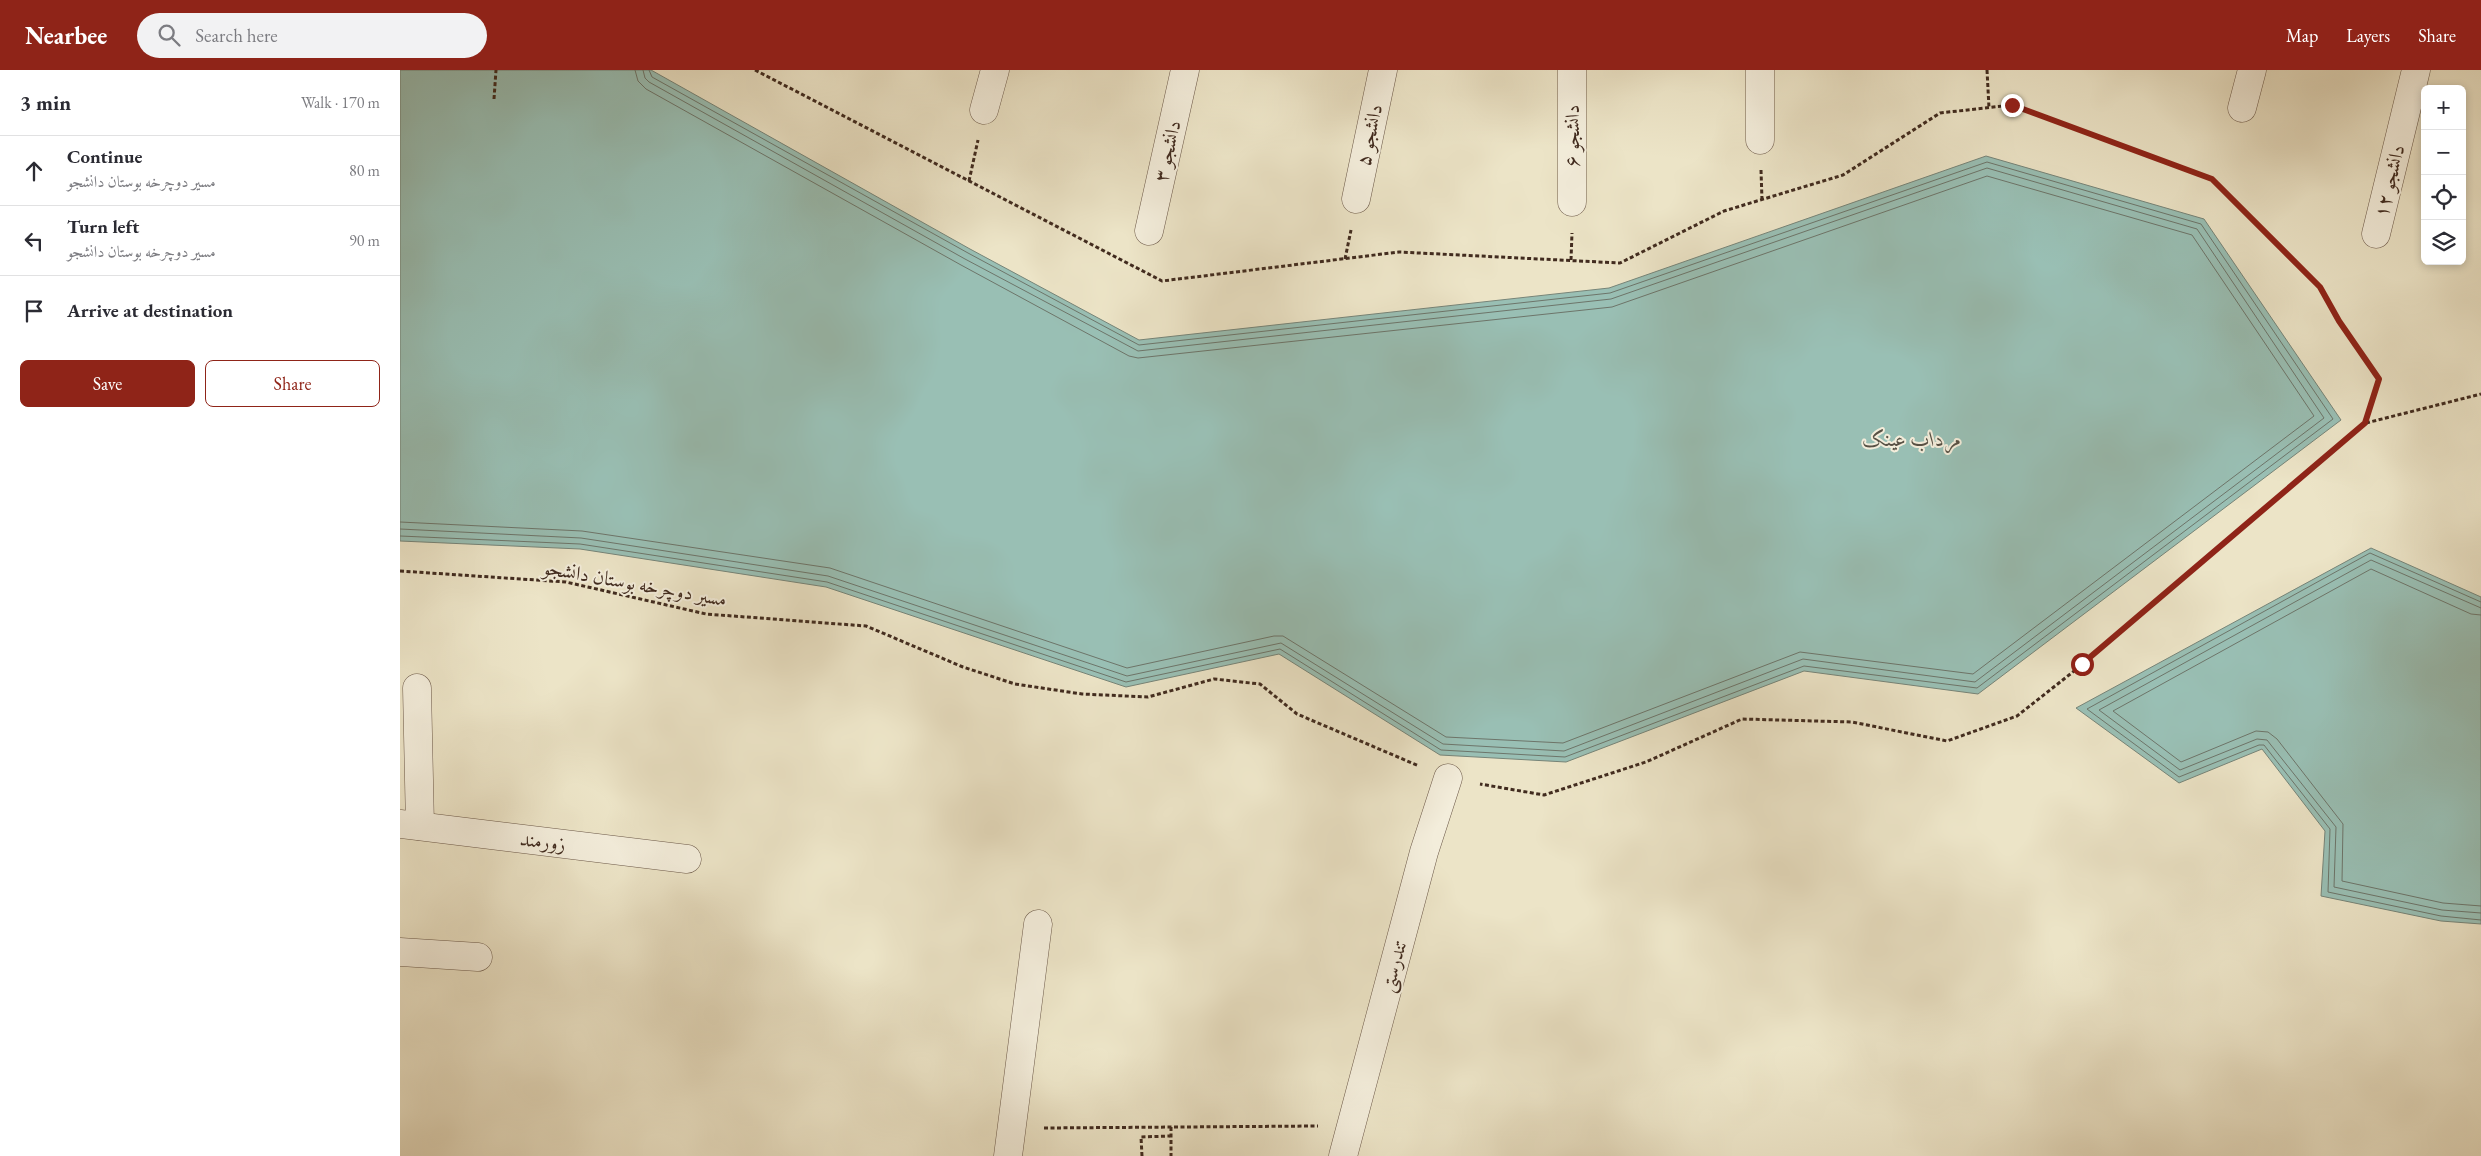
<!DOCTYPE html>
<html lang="en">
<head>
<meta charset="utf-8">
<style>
  :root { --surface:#fff; --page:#f2f2f3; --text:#2b2b33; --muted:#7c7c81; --line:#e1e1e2; --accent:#8f2418 }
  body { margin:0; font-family:"EB Garamond",Amiri,serif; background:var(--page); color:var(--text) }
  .controls { position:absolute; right:15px; top:15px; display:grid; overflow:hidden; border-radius:8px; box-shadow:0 2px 8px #0003 }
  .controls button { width:45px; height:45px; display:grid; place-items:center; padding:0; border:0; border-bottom:1px solid var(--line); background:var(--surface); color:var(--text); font:25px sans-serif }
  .stop { position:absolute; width:15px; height:15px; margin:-11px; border:4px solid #8f2418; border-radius:50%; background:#fff }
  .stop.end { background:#8f2418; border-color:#fff; box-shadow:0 1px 5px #0008 }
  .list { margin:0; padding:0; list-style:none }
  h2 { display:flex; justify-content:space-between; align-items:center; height:65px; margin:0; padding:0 20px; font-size:21px }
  h2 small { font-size:16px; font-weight:400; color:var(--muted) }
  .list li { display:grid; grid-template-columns:32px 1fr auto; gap:15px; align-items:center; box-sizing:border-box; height:70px; padding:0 20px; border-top:1px solid var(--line) }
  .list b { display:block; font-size:19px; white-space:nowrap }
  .list p { margin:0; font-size:16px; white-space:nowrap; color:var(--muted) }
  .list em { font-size:16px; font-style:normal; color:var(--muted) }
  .actions { display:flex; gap:10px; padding:15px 20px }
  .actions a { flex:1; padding:11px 0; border:1px solid var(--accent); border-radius:8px; text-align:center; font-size:18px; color:var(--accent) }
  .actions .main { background:var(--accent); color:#fff }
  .icon { flex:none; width:28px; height:28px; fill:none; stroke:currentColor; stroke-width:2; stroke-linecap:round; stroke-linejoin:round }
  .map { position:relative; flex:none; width:2081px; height:1086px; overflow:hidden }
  header { display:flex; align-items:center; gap:30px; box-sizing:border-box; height:70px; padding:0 25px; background:var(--accent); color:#fff }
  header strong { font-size:24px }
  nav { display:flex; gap:28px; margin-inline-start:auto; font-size:18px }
  .search { width:350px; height:45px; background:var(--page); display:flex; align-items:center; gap:12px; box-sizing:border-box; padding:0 18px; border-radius:28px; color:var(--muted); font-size:19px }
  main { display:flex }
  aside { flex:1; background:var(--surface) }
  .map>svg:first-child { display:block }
  .water { fill:#99bfb4; stroke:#768478 }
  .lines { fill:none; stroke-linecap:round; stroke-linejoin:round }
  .shore { stroke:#6d756a; stroke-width:1 }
  .minor-casing { stroke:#6c5949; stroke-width:29 }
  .path { stroke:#412b1f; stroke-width:3; stroke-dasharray:4 2.5; stroke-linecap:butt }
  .minor { stroke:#f3eddb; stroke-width:28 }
  .route { stroke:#8f2418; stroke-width:6 }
  .labels { text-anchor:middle; stroke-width:4; stroke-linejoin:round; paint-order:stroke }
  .street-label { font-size:20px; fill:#412b1f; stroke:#f3eddb }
  .water-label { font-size:21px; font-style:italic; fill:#575044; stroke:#f3eddb }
</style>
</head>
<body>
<header>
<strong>Nearbee</strong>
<div class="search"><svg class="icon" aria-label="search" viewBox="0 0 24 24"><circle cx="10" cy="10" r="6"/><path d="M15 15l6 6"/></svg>Search here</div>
<nav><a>Map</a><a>Layers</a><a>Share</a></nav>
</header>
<main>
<aside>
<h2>3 min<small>Walk · 170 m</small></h2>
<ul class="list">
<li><svg class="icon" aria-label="ahead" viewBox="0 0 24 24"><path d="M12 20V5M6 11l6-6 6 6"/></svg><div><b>Continue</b><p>مسیر دوچرخه بوستان دانشجو</p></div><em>80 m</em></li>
<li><svg class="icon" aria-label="left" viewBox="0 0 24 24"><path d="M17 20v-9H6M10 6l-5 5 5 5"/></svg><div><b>Turn left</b><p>مسیر دوچرخه بوستان دانشجو</p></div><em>90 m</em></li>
<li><svg class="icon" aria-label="arrive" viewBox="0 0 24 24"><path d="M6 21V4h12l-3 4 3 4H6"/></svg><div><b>Arrive at destination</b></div></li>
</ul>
<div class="actions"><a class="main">Save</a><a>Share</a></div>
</aside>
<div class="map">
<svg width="2081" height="1086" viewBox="0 0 2081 1086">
  <rect width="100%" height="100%" fill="#ece4c7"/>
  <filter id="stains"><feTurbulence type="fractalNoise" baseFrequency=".004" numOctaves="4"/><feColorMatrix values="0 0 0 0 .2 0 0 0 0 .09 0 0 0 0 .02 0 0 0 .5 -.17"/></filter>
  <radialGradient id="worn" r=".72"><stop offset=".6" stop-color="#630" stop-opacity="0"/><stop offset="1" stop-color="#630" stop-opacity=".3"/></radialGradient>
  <g class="water">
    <path d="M0 0H251L570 179 739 270 1209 218 1586 86 1804 149 1941 350 1578 624 1404 601 1166 692 1040 685 879 584 726 617 426 517 180 479 0 471Z"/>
    <path d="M1971 478 2081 527V854L2041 851 1921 826 1925 761 1862 679 1779 713 1676 638Z"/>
  </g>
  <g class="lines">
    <g class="shore">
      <path d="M0 452 182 461 430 498 727 598 874 566H883L1046 667 1163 673 1400 582 1573 604 1914 346 1792 165 1587 106 1212 237 738 288 729 286 561 195 246 19 238 11 235 0"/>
      <path d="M0 459 181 468 428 506 727 606 881 573 1043 674 1164 681 1403 589 1575 612 1924 348 1797 159 1587 98 1211 229 738 281 565 189 249 12 245 8 243 0"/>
      <path d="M0 466 180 474 427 512 726 612 880 579 1041 680 1165 687 1404 596 1577 618 1933 349 1801 154 1587 92 1210 223 739 275 568 183 252 7 249 0"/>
      <path d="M2081 532 1970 483 1687 639 1779 707 1859 675H1864L1930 759 1928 822 2041 846 2081 850"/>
      <path d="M2081 538 1971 490 1699 640 1780 700 1857 669 1867 670 1936 757 1934 817 2042 840 2081 843"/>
      <path d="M2081 545 2071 544 1971 499 1713 641 1781 692 1856 661 1868 662 1877 669 1943 754 1942 811 2043 833 2081 836"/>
    </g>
    <defs>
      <g id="minor">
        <path d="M1842 38 1852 0"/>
        <path d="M584 40 595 0"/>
        <path d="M1360 70V0"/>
        <path d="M956 129 983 0"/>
        <path d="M1172 132V0"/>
        <path d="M749 161 785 0"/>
        <path d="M1976 164 2016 0"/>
        <path d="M17 618 20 756"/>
        <path d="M0 754 287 789"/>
        <path d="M0 882 78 887"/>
        <path d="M608 1086 638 854"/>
        <path d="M943 1086 1024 782 1048 708"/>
      </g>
    </defs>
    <use href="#minor" class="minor-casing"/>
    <g class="path">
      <path d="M355 0 762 211 999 182 1220 193 1324 141 1443 105 1540 43 1612 35 1813 109 1920 217 1939 251 1979 309 1965 353 1683 594 1617 646 1547 671 1452 652 1342 649 1246 692 1144 725 1080 714"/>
      <path d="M1587 0 1589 38"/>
      <path d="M94 29 96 0"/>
      <path d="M1361 100 1362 130"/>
      <path d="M569 111 578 70"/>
      <path d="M945 189 951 160"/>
      <path d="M1171 190 1172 163"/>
      <path d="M1966 353 2081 324"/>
      <path d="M0 501 166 512 306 544 466 556 563 597 615 614 682 624 748 627 814 609 860 614 897 644 1019 696"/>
      <path d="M771 1057V1086"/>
      <path d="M644 1058 918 1056"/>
      <path d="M742 1086 741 1067 770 1066"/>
    </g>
    <use href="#minor" class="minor"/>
  </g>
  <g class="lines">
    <path class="route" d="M1612 35 1812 109 1920 217 1939 251 1979 309 1965 353 1682 594"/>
  </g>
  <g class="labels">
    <g class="street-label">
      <text transform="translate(969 65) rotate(-78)" y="7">دانشجو ۵</text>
      <text transform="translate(1172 66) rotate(-90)" y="7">دانشجو ۶</text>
      <text transform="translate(767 81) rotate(-77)" y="7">دانشجو ۳</text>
      <text transform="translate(1989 111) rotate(-76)" y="7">دانشجو ۱۲</text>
      <text transform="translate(235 513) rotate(10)" y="7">مسیر دوچرخه بوستان دانشجو</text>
      <text transform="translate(143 771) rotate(7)" y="7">زورمند</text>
      <text transform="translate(993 896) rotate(-75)" y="7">تندرستی</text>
    </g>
    <g class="water-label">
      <text x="1512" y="376">مرداب عینک</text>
    </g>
  </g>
  <rect width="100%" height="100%" filter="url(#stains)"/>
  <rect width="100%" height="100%" fill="url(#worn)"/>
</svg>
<div class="controls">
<button>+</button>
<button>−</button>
<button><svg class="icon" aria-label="locate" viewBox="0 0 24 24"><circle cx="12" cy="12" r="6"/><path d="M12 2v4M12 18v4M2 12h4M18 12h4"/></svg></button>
<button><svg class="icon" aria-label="layers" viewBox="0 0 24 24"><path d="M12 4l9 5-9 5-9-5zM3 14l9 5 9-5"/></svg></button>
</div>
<div class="stop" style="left:1682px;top:594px"></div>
<div class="stop end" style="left:1612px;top:35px"></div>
</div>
</main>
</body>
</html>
